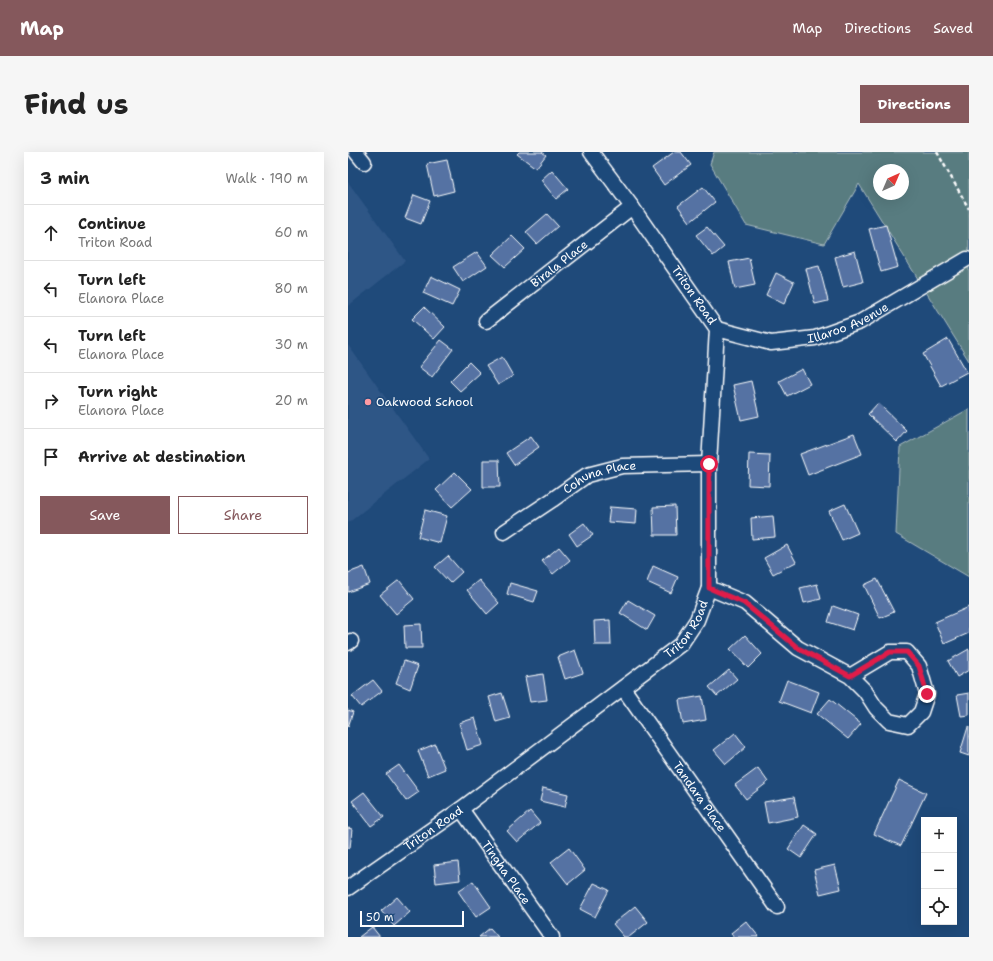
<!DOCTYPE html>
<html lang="en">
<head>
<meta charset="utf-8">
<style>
  :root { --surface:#fff; --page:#f6f6f6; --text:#222; --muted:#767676; --line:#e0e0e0; --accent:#85585c }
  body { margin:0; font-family:"Shantell Sans",sans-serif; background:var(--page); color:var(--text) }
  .controls { position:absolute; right:12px; bottom:12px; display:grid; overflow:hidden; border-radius:0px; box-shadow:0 4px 16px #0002 }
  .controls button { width:36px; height:36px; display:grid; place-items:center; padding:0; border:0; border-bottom:1px solid var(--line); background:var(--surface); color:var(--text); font:20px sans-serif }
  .compass { position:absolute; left:525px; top:12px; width:36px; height:36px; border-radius:50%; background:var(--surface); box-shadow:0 4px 16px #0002; rotate:44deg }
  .scale { position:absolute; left:12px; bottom:10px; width:104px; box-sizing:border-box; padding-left:4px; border:2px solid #fff; border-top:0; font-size:11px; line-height:14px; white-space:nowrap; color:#fff; -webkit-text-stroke:3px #1f4a7a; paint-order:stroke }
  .stop { position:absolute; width:12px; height:12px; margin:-9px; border:3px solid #e11d48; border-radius:50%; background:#fff }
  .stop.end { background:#e11d48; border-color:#fff; box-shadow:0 1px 4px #0008 }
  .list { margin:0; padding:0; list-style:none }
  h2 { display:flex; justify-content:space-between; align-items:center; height:52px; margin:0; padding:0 16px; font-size:17px }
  h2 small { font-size:13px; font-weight:400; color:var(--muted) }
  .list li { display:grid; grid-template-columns:26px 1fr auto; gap:12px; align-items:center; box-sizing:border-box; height:56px; padding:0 16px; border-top:1px solid var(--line) }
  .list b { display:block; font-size:15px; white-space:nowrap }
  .list p { margin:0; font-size:13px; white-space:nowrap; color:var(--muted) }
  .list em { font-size:13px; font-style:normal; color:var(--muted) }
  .actions { display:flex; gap:8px; padding:12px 16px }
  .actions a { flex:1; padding:9px 0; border:1px solid var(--accent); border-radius:0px; text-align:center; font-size:14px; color:var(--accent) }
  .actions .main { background:var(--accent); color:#fff }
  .icon { flex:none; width:22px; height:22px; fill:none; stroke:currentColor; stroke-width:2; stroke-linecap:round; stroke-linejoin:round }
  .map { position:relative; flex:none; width:621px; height:785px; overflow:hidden; border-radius:0px }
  header { display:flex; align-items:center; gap:24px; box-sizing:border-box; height:56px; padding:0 20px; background:var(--accent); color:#fff }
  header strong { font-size:19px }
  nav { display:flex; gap:22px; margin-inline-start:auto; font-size:14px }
  .intro { display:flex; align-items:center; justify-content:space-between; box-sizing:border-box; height:96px; padding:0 24px }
  h1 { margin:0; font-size:28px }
  .button { padding:10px 18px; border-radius:0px; background:var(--accent); color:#fff; font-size:14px; font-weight:700 }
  main { display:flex; gap:24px; padding:0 24px }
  aside { flex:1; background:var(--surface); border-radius:0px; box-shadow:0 4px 16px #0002 }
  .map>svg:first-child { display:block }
  .built { fill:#2f5686 }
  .green { fill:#587b80; stroke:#acbdc0; fill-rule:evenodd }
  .building { fill:#5472a3; stroke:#fff }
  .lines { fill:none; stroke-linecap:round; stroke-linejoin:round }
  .minor-casing { stroke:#fff; stroke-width:17 }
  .path { stroke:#fff; stroke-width:2.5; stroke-dasharray:4 3; stroke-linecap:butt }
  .minor { stroke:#1f4a7a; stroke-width:14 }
  .route { stroke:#e11d48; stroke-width:5 }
  .poi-dot { fill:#ff9aa2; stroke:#1f4a7a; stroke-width:1.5 }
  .labels { text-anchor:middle; stroke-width:3; stroke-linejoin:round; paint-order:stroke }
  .street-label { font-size:12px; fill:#fff; stroke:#1f4a7a }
  .poi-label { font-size:12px; fill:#fff; stroke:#1f4a7a; text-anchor:start }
</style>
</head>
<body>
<header>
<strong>Map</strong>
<nav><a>Map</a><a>Directions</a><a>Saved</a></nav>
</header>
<div class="intro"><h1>Find us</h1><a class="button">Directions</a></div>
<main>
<aside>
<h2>3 min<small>Walk · 190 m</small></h2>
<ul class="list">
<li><svg class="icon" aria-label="ahead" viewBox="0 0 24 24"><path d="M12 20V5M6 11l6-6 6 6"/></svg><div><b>Continue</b><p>Triton Road</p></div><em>60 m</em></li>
<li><svg class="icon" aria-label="left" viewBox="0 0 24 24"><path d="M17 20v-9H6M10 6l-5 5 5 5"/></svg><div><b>Turn left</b><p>Elanora Place</p></div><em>80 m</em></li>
<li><svg class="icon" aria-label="left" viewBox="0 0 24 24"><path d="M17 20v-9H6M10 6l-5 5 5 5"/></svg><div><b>Turn left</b><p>Elanora Place</p></div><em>30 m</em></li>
<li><svg class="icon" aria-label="right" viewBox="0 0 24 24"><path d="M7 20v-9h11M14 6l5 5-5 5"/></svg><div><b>Turn right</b><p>Elanora Place</p></div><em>20 m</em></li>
<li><svg class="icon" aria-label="arrive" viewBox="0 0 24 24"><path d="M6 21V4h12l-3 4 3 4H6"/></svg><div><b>Arrive at destination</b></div></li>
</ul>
<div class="actions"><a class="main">Save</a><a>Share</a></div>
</aside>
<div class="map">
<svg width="621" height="785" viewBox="0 0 621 785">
  <rect width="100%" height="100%" fill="#1f4a7a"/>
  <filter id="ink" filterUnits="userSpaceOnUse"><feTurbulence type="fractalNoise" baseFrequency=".025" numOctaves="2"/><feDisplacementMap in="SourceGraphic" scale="8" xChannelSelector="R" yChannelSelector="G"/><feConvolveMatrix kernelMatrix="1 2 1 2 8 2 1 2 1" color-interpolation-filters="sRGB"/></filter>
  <g filter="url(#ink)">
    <g class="built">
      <path d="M0 30 57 109 0 154Z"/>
      <path d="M0 193 81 307 0 371Z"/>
    </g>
    <g class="green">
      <path d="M366 0H621V209L511 32 476 92 398 73 362 12ZM531 18H555V42H531Z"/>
      <path d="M621 257V425L548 382 552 295Z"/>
    </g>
    <g class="building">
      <path d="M171 0H194L198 3 188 16 169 2Z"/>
      <path d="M326 0H333L343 13 316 33 304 16Z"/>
      <path d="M99 8 106 39 86 44 79 12Z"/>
      <path d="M204 18 220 37 208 47 193 28Z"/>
      <path d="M355 35 367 50 342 70 330 54Z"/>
      <path d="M66 43 82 49 73 72 57 66Z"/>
      <path d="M199 62 210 74 189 92 178 80Z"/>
      <path d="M538 73 550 115 533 120 521 77Z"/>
      <path d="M359 75 376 95 365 104 348 83Z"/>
      <path d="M164 84 177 97 157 115 144 103Z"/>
      <path d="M507 99 515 130 495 135 487 105Z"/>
      <path d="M129 100 139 114 115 130 105 115Z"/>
      <path d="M401 106 407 133 387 137 381 110Z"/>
      <path d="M471 114 480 149 467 152 458 117Z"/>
      <path d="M428 121 446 130 436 152 418 143Z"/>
      <path d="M83 124 112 138 104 154 75 141Z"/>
      <path d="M76 155 97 175 86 187 64 167Z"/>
      <path d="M600 187 619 220 593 234 575 202Z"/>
      <path d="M93 188 105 197 84 225 71 215Z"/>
      <path d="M154 205 165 224 150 233 138 214Z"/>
      <path d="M121 210 132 221 112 239 102 229Z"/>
      <path d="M454 217 462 232 439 244 431 229Z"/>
      <path d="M403 229 411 264 393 268 385 233Z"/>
      <path d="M530 251 559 279 549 290 520 262Z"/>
      <path d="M506 282 514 302 460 323 452 302Z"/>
      <path d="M183 284 191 295 166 313 158 301Z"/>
      <path d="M401 302 422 303 421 334 400 333Z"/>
      <path d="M135 308H151L152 335H135Z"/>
      <path d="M107 320 124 337 104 355 88 338Z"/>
      <path d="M497 352 510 381 494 388 481 359Z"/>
      <path d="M327 354 328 383H306L305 355Z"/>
      <path d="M262 355 289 357 288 372 260 370Z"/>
      <path d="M77 358 99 364 92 391 70 385Z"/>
      <path d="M425 364 427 385 404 387 403 366Z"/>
      <path d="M236 371 245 383 229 394 221 382Z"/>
      <path d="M439 393 448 410 425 422 416 406Z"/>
      <path d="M211 395 222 408 205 422 194 409Z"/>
      <path d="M100 404 114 420 102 431 87 415Z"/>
      <path d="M305 414 330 425 323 441 299 430Z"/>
      <path d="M16 415 22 432 0 440V421Z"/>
      <path d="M529 427 546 460 532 466 516 433Z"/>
      <path d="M51 428 66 447 48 462 32 443Z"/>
      <path d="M131 428 151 451 139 462 119 438Z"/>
      <path d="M162 431 190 439 186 450 159 442Z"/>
      <path d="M469 432 473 447 456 451 452 436Z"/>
      <path d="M280 448 307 464 299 478 272 461Z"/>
      <path d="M485 454 510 463 505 478 480 470Z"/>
      <path d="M621 455V481L596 492 587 470Z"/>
      <path d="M262 468 263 493H247L246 469Z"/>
      <path d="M73 472 74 496H57L56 473Z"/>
      <path d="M397 483 414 502 400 516 382 497Z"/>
      <path d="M621 497V518L609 525 600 509Z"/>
      <path d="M227 498 235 521 217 527 210 505Z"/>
      <path d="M56 509 70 514 62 537 48 531Z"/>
      <path d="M381 518 389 527 369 544 361 535Z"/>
      <path d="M195 522 199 548 182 550 177 525Z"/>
      <path d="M25 528 34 539 13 555 4 544Z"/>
      <path d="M439 528 471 540 463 561 431 549Z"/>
      <path d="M154 541 162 566 148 570 141 545Z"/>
      <path d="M621 541V563L613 564 609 543Z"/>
      <path d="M354 544 358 568 335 572 331 548Z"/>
      <path d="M482 547 513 572 500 587 469 562Z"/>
      <path d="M0 558 5 560 0 575Z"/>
      <path d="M127 566 135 593 119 598 111 571Z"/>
      <path d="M620 575H621V604L612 601Z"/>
      <path d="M387 581 398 595 378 612 366 598Z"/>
      <path d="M87 592 97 617 80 624 70 599Z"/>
      <path d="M51 613 71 640 58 649 38 622Z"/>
      <path d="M410 616 420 630 398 647 387 633Z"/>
      <path d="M551 628 578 641 553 694 526 682Z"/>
      <path d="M195 636 220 642 217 655 192 649Z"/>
      <path d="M16 640 36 665 23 674 4 649Z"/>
      <path d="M446 645 450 665 420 671 416 650Z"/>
      <path d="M182 659 192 671 169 690 159 679Z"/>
      <path d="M456 673 469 682 453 706 440 697Z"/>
      <path d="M0 676 4 677 2 696H0Z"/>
      <path d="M221 696 237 718 220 732 203 710Z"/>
      <path d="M110 710 112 728 88 731 86 713Z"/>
      <path d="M487 713 493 737 472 742 466 718Z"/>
      <path d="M125 729 143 755 128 765 110 739Z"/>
      <path d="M246 731 261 738 247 765 232 757Z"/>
      <path d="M49 745 62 760 46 774 33 759Z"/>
      <path d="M287 754 300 770 281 785H276L265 772Z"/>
      <path d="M398 769 411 785H386L383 781Z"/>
      <path d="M24 775 32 785H11Z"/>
      <path d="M142 776 150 785H131Z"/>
    </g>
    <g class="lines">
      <defs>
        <g id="minor">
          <path d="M8 0 16 10"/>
          <path id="s1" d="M138 169 284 55"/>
          <path id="s2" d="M369 177 423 191 467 186 512 170 619 107"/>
          <path id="s3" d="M156 380 204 348 239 323 274 314 361 312"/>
          <path d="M361 436 397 451 450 496 502 524 517 539 528 556 541 569 560 573 573 560 579 542 571 514 559 500H542L502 524"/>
          <path d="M0 491 3 489"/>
          <path id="s4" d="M275 536 429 755"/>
          <path id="s5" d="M113 657 204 785"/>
          <path id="s6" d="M0 736 113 657 333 492 349 468 361 436V312L369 177 284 55 243 0"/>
        </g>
      </defs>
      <use href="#minor" class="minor-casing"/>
      <path class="path" d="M589 0 621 57"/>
      <use href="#minor" class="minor"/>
    </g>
  </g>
  <g class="lines" filter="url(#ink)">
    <path class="route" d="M361 312V436L396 451 450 496 502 524 542 500H559L571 514 579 542"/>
  </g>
  <circle class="poi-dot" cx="20" cy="250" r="4"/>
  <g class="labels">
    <g class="street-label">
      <text dy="4" stroke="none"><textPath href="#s1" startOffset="93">Birala Place</textPath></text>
      <text transform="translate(346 143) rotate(55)" y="4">Triton Road</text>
      <text dy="4" stroke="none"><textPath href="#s2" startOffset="136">Illaroo Avenue</textPath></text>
      <text dy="4" stroke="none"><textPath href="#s3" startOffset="112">Cohuna Place</textPath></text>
      <text dy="4" stroke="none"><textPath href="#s6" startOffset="428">Triton Road</textPath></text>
      <text dy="4" stroke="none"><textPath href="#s4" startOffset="133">Tandara Place</textPath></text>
      <text dy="4" stroke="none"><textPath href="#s6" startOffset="104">Triton Road</textPath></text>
      <text dy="4" stroke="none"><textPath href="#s5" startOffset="78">Tingha Place</textPath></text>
    </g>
    <g class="poi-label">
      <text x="28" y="254">Oakwood School</text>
    </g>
  </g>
</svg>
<div class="controls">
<button>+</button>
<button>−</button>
<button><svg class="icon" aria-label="locate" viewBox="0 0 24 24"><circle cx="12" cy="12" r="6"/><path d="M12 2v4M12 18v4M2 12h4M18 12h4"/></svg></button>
</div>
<svg class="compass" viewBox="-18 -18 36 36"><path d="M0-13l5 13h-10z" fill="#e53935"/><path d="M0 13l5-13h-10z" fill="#767676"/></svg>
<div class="scale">50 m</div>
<div class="stop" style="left:361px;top:312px"></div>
<div class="stop end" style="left:579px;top:542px"></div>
</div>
</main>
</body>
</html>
